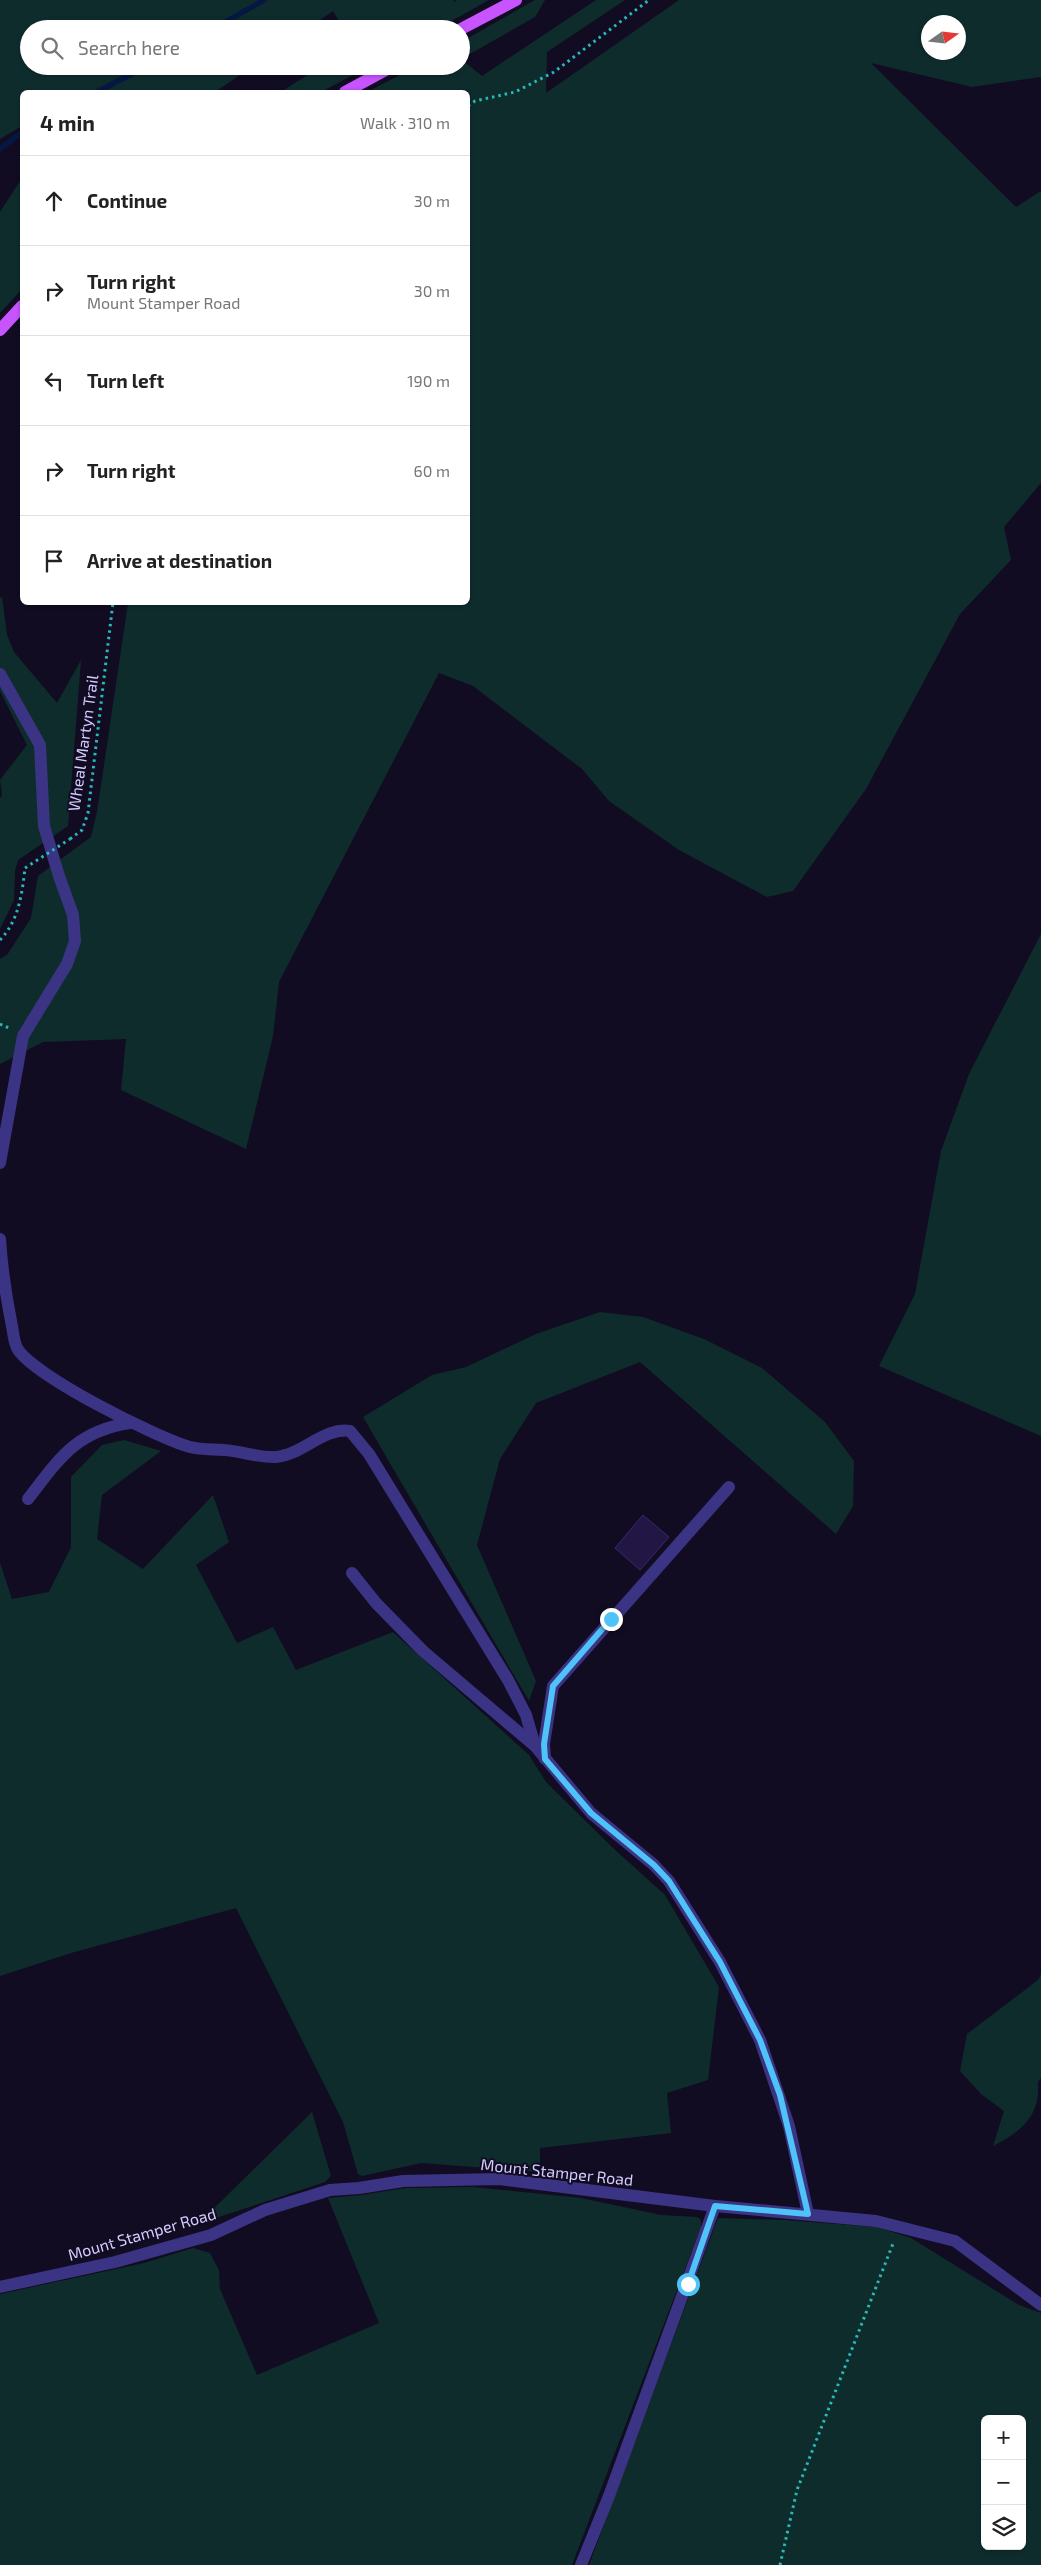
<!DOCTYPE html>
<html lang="en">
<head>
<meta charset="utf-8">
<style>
  :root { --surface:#fff; --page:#f6f6f6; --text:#222; --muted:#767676; --line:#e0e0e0 }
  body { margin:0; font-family:"Exo 2",sans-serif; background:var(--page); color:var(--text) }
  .controls { position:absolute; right:15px; bottom:15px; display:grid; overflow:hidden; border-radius:8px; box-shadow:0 1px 4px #0004 }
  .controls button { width:45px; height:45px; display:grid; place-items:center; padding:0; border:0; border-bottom:1px solid var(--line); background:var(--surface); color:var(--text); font:25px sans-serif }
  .compass { position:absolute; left:921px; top:15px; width:45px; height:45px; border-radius:50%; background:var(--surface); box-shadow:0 1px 4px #0004; rotate:76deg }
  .stop { position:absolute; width:15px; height:15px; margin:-11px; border:4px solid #4fc3f7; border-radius:50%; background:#fff }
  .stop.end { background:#4fc3f7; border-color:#fff; box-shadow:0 1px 5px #0008 }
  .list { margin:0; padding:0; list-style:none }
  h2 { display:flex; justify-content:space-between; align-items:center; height:65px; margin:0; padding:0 20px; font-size:21px }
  h2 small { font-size:16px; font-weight:400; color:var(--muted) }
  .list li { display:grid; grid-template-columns:32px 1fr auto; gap:15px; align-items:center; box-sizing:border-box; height:90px; padding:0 20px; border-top:1px solid var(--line) }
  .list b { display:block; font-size:19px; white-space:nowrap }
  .list p { margin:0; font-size:16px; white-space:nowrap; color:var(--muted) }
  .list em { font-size:16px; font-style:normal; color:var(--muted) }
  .icon { flex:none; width:28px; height:28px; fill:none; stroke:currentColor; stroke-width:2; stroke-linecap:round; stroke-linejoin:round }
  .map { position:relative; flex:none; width:1041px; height:2565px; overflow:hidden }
  .search { position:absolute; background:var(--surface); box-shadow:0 1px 4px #0004; left:20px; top:20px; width:450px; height:55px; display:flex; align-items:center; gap:12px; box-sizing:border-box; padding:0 18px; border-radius:28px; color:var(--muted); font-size:19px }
  .panel { position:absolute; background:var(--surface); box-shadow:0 1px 4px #0004; left:20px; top:90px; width:450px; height:515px; border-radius:8px }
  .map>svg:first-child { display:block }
  .green { fill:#0f2c2c; fill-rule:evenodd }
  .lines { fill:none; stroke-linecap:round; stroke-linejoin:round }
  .stream { stroke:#061841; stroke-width:5.5 }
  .building { fill:#221744; stroke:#3a2772 }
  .path { stroke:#26bab9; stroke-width:3; stroke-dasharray:2.5 4; stroke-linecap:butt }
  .minor { stroke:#3b3484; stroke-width:12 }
  .major { stroke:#c854ff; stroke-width:12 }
  .path-bridge { stroke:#26bab9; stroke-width:3; stroke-dasharray:2.5 4; stroke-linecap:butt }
  .route { stroke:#4fc3f7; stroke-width:6 }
  .labels { text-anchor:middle; stroke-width:4; stroke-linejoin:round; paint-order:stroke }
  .street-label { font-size:16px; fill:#d5cdff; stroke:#110c22 }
</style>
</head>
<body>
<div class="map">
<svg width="1041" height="2565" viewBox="0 0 1041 2565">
  <rect width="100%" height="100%" fill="#110c22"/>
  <g class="green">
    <path d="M0 0H454L453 2 457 0H489L437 29H344L333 11 307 29H29V66H253L215 92H22V126L0 139Z"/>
    <path d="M535 0H545L535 17 461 59V42Z"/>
    <path d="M596 0H625L547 52 546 93 679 0H1041V77L972 87 871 63 1016 207 1041 191V483L1004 527 1011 560 960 614 866 789 793 891 767 897 679 850 609 801 582 769 473 686 439 673 279 982 273 1036 246 1149 121 1090 126 1039 43 1042 0 1064V959L7 955 31 918 38 876 91 837 97 812 128 603 468 602V92H367L417 66H461V59L482 76ZM928 22H958V52H928Z"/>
    <path d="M321 66H370L321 92H281Z"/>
    <path d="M22 178V289L0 313V212Z"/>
    <path d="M2 597 7 635 14 652 57 703 81 660 68 826 18 860 15 871 14 900 0 929V798L2 795 0 780 27 745 0 691V598Z"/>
    <path d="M1041 934V1436L879 1366 915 1294 941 1151 969 1074Z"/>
    <path d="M600 1312 643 1317 704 1339 762 1368 825 1422 854 1461 853 1506 836 1534 640 1362 536 1403 500 1459 477 1545 536 1681 529 1701 363 1417 432 1375 466 1367 536 1334Z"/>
    <path d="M124 1440 161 1451 102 1495 97 1539 143 1569 213 1495 229 1542 196 1565 237 1643 273 1627 296 1670 393 1632 529 1755 546 1782 613 1848 665 1895 719 1987 708 2080 667 2093 671 2133 540 2148V2172L421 2163 362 2176 358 2174 343 2122 236 1908 71 1953 0 1976V1563L12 1599 49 1592 71 1547V1477L102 1445Z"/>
    <path d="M1041 1974V2078L1038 2082C1041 2117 1019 2133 993 2146L1004 2111 981 2094 960 2071 967 2034 1038 1980Z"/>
    <path d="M312 2112 331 2176 325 2182 198 2224Z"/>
    <path d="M473 2187 581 2198 661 2215 697 2217 701 2220V2227L572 2565H0V2294L144 2263 193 2248 210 2253 219 2270 220 2289 257 2375 379 2323 328 2198 361 2195 406 2188Z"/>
    <path d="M718 2218 784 2220 877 2227 911 2238 1019 2305 1041 2313V2565H589ZM985 2419H1022V2546H985Z"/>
  </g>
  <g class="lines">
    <g class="stream">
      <path d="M213 29 264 0"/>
      <path d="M97 92 147 66"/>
      <path d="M0 149 22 132"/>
    </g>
  </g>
  <path class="building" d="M643 1515 669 1537 640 1570 615 1548Z"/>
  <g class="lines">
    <g class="path">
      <path d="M468 106 475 101 515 92 554 72 649 0"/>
      <path d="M70 839 82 830 88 813 113 602"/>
      <path d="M0 940C19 920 22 894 25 868"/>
      <path d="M0 1024 11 1029"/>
      <path d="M780 2565 797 2490 894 2241"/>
    </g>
    <g class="minor">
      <path d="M0 674 40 745 44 826 59 876 73 915 75 941 67 964 23 1036 0 1163"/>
      <path d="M0 1239C2 1269 6 1297 12 1326 13 1332 14 1342 17 1348 32 1375 157 1438 190 1447 202 1450 212 1449 224 1450 242 1451 258 1458 276 1457 302 1455 324 1427 350 1431L369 1454 508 1680 526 1715 535 1746"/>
      <path d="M28 1499C59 1459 76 1431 130 1423"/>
      <path d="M352 1573 376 1603 423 1651 535 1746 591 1813 654 1865 669 1881 720 1962 760 2040 789 2126 808 2214"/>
      <path d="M545 1759 544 1744 553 1686 729 1487"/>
      <path d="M0 2287 115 2262 211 2235 265 2210 330 2190 359 2188 403 2181 499 2179 715 2206 876 2221 955 2241 1041 2305"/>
      <path d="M581 2565 609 2496 715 2206"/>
    </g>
    <g class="major">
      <path d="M461 29 516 0"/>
      <path d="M345 92 393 66"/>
      <path d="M0 330 22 306"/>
    </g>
    <path class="path-bridge" d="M25 868 70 839"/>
  </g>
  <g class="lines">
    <path class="route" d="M611 1619 553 1686 544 1744 545 1759 591 1813 654 1865 669 1881 720 1962 760 2040 780 2095 808 2214 715 2206 688 2284"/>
  </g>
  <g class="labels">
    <g class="street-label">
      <text transform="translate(83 743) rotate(-82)" y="6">Wheal Martyn Trail</text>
      <text transform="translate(557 2172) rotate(6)" y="6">Mount Stamper Road</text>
      <text transform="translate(142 2234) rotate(-16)" y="6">Mount Stamper Road</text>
    </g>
  </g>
</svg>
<div class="controls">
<button>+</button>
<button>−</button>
<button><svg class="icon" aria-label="layers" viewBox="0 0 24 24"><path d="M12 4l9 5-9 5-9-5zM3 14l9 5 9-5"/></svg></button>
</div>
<svg class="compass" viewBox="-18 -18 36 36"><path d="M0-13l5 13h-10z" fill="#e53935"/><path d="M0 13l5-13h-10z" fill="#767676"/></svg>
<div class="stop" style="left:688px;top:2284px"></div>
<div class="stop end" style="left:611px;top:1619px"></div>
<div class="search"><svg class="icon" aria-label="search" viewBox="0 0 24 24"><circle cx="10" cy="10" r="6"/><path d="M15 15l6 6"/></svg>Search here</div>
<section class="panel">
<h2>4 min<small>Walk · 310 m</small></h2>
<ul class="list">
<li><svg class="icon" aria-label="ahead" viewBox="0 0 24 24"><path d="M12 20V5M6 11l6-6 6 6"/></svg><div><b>Continue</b></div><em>30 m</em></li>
<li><svg class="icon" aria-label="right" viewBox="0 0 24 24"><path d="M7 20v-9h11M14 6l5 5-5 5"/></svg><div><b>Turn right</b><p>Mount Stamper Road</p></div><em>30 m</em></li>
<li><svg class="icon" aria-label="left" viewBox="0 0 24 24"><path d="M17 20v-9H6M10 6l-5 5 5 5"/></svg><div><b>Turn left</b></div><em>190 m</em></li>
<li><svg class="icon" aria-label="right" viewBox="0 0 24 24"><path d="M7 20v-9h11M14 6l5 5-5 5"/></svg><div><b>Turn right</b></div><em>60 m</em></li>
<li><svg class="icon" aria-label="arrive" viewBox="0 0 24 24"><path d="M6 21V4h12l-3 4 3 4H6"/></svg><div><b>Arrive at destination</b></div></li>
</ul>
</section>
</div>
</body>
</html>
